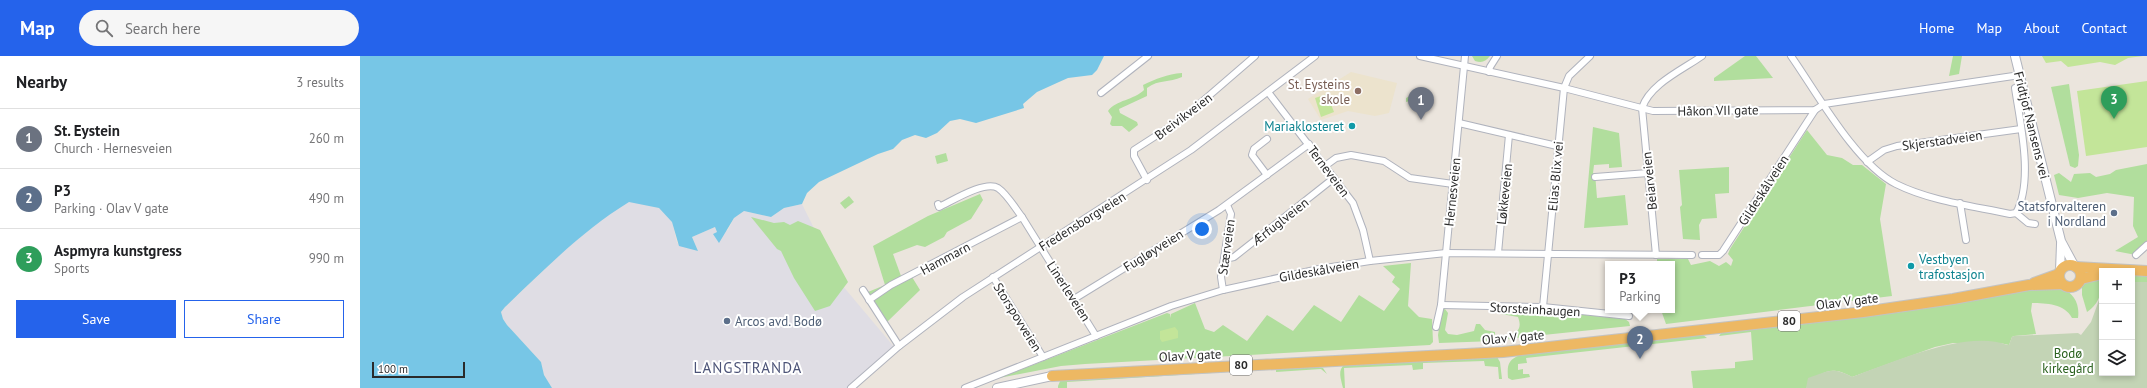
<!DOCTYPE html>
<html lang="en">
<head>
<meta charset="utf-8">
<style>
  :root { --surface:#fff; --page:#f6f6f6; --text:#202124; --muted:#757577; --line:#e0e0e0; --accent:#2563eb }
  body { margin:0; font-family:"PT Sans",sans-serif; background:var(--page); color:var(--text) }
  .controls { position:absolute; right:12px; bottom:12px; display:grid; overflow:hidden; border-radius:0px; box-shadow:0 2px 6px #0003 }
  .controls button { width:36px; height:36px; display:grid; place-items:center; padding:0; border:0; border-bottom:1px solid var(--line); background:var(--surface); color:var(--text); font:20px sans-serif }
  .scale { position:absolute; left:12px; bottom:10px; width:93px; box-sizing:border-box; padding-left:4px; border:2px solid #2a2a2a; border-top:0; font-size:11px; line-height:14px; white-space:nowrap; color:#2a2a2a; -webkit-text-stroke:3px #fff; paint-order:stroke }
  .you { position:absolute; left:842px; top:173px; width:14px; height:14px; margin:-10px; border:3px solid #fff; border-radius:50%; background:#1a73e8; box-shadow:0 0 0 6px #1a73e833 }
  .badge { display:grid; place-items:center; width:26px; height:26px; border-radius:50%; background:var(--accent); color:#fff; font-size:13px; font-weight:700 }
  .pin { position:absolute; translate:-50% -33px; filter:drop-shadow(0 1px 2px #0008) }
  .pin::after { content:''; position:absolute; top:21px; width:14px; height:12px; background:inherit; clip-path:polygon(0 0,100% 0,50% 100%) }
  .popup { position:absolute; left:1245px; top:205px; width:70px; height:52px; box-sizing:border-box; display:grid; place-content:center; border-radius:0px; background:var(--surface); filter:drop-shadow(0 1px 3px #0005); font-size:13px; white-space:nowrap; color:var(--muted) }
  .popup b { font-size:15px; color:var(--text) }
  .popup::after { content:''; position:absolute; left:50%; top:100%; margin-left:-8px; border:8px solid transparent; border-top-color:var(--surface) }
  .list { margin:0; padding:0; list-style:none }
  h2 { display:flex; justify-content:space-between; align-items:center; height:52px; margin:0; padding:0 16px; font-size:17px }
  h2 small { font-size:13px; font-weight:400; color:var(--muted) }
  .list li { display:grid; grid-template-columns:26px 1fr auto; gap:12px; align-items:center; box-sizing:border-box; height:60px; padding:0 16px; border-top:1px solid var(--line) }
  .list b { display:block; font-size:15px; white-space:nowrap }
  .list p { margin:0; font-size:13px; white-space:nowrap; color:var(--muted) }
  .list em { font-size:13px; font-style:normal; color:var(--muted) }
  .actions { display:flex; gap:8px; padding:12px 16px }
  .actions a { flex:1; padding:9px 0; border:1px solid var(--accent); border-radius:0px; text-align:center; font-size:14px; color:var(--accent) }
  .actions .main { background:var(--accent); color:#fff }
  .icon { flex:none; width:22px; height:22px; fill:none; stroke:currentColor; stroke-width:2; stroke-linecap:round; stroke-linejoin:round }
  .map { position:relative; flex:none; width:1787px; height:332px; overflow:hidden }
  header { display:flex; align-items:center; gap:24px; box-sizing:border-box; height:56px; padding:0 20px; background:var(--accent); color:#fff }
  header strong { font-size:19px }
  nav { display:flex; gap:22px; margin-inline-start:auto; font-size:14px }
  .search { width:280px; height:36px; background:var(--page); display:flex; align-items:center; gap:10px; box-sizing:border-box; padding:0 14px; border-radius:22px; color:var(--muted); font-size:15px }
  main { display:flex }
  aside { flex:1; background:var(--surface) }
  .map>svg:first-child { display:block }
  .industrial { fill:#dfdde4 }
  .education { fill:#ece3cd }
  .green { fill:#b1de9d }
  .cemetery { fill:#c3d4b5 }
  .pitch { fill:#c3e599 }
  .water { fill:#77c6e6 }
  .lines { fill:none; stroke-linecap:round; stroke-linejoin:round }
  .minor-casing { stroke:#b0b3bd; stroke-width:8 }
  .tertiary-casing { stroke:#b0b3bd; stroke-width:10 }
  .trunk-casing { stroke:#c3c3c3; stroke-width:12 }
  .minor { stroke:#fff; stroke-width:6 }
  .tertiary { stroke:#fff; stroke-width:8 }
  .trunk { stroke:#edb863; stroke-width:10 }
  .education-dot { fill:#8d6e63; stroke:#fff; stroke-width:1.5 }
  .culture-dot { fill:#0f9aa8; stroke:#fff; stroke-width:1.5 }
  .service-dot { fill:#5c6f8a; stroke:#fff; stroke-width:1.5 }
  .labels { text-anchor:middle; stroke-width:4; stroke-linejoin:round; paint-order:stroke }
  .shield { fill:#fff; stroke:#6a6a6a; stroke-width:1 }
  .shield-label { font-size:12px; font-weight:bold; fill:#2a2a2a }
  .education-label { font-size:13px; fill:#785e54; stroke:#fff; text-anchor:end }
  .street-label { font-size:13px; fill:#2a2a2a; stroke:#fff }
  .culture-label { font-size:13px; fill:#0d838f; stroke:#fff; text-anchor:end }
  .service-label { font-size:13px; fill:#4e5e75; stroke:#fff; text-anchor:end }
  .park-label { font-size:13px; fill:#2b621f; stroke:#fff }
  .quarter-label { font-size:15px; letter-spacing:1px; fill:#4d5478; stroke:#fff }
</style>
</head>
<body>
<header>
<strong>Map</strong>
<div class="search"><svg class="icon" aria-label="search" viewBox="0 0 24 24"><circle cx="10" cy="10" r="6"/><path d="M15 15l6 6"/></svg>Search here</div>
<nav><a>Home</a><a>Map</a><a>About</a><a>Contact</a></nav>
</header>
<main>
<aside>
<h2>Nearby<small>3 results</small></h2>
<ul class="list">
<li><span class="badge" style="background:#6b7280">1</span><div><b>St. Eystein</b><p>Church · Hernesveien</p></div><em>260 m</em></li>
<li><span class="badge" style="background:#5c6f8a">2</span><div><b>P3</b><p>Parking · Olav V gate</p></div><em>490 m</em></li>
<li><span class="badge" style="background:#2e9e5b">3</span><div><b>Aspmyra kunstgress</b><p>Sports</p></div><em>990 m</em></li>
</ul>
<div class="actions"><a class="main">Save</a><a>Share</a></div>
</aside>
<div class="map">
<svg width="1787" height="332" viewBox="0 0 1787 332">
  <rect width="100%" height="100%" fill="#ebe5dd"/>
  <path class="industrial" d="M269 145 299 152 312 165 317 187 338 195 332 181 355 171 357 176 353 178 368 174 374 162 384 155 411 161 424 152 442 148 482 229 535 292 491 332H192L184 319 181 306 147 269 143 263 141 256 145 251 205 194 248 158Z"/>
  <path class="education" d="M991 16 1037 27 1029 57 1015 60 988 55 961 64 948 43Z"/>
  <g class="green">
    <path d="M1112 0H1130C1125 6 1122 7 1115 5Z"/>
    <path d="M1385 0H1396L1413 22 1354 25V22Z"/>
    <path d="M1593 0H1602L1599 18 1589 20Z"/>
    <path d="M822 17V21C809 27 799 23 787 32V40L759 53 760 57 777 66 778 69 769 76 762 70H752L750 68 752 61 748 55C756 44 774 44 784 34L783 29C796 23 807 18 822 17Z"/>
    <path d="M1709 28 1719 99 1718 110 1715 112 1710 110 1691 31Z"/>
    <path d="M1050 40 1064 41 1046 46V42Z"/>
    <path d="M1233 71 1259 77 1262 111 1249 112V108L1234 109 1233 117H1235L1237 142 1265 139 1268 169 1224 172Z"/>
    <path d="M1447 74 1467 99 1482 102 1493 109H1502L1526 128 1520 163 1532 240 1306 268 1301 254H1312V208H1297V203H1328L1331 209 1350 205 1359 210 1366 206 1371 210 1373 204 1368 198 1370 193Z"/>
    <path d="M586 97 588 105 577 108 575 100Z"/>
    <path d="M1787 108V189L1776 199 1755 195 1778 181 1773 170 1774 141 1747 137 1718 142 1699 139 1694 119 1699 117 1711 126 1714 118 1730 117 1736 121 1750 118 1756 114Z"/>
    <path d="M1369 111V137L1355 138 1357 162 1342 163 1339 169 1340 184 1323 183 1320 151 1322 149 1319 114Z"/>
    <path d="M620 138 623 144 611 163 587 176 584 181 565 191 557 189 533 198 541 220 545 223 552 221 560 234 527 266 508 236 525 229 513 190 568 160Z"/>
    <path d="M489 140 494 146 485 153 480 147Z"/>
    <path d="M391 161 414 167 424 166 430 169 438 165 460 174 488 226 470 250 455 255 434 222 421 195 417 193Z"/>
    <path d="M1051 207 1048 250 1059 261 1072 263 1073 286 1070 289 725 308 701 310 639 322 807 257 810 258 811 262V258L835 247 845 273 854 276 863 269 887 285 907 259 933 275 954 249 981 266 999 239 1024 255 1040 233 1032 226 1035 221 1023 210Z"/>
    <path d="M1772 218 1787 219V226H1772Z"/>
    <path d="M1742 220C1742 236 1740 247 1727 256L1722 239V228L1724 226Z"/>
    <path d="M1701 232C1714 237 1720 248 1718 262H1712C1705 248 1686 247 1672 247L1671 255 1676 278 1654 280 1652 281 1649 289 1640 287H1593L1575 291 1492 321C1471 309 1461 315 1446 332H1333L1331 315 1375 312V306L1393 304 1391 276 1359 280 1362 276 1668 233Z"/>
    <path d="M1085 253 1088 257 1085 274 1088 278 1097 279 1114 275 1116 268H1120L1125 274 1135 276V285L1079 287 1078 279 1082 254Z"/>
    <path d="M1139 253 1187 255 1265 263 1269 266 1270 270 1146 283C1156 275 1163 275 1158 261L1136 257Z"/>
    <path d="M1343 279 1347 282 1166 302 1167 307 1158 308V314L1163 313V318H1169L1170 321 1152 324 1148 322C1147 309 1148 304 1160 299Z"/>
    <path d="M1137 301 1140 306 1142 323H1139L1138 311 1125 310 1124 305 1063 307V313L1053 314 1052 309 984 312 985 332H983C981 323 977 314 985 308Z"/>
    <path d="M954 311 963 312 967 318 961 313 916 316V313L707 326V332H698V330L701 323Z"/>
  </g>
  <path class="cemetery" d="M1772 226H1787V332H1446L1448 322C1468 316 1471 310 1492 321 1531 307 1607 273 1647 289H1649L1652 281 1654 280 1718 277 1721 279 1731 266 1742 236V317H1772Z"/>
  <g class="pitch">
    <path d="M1682 0H1783L1768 2 1755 9 1740 6 1708 11 1701 5 1686 7Z"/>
    <path d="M1787 25V91L1726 100 1717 35Z"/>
    <path d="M967 38 974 56 961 61 955 42Z"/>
    <path d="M815 271 818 275V282L802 286 800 283V275Z"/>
  </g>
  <path class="water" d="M0 0H744L737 14 732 19 708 22 699 26 677 36 663 48 664 52 616 67 600 63 590 65 577 77 566 82 555 79 542 84 533 93 518 98 459 126 447 137 442 148 424 152 411 161 384 155 374 162 359 187 353 178 357 176 355 171 332 181 338 195 319 190 312 166 299 152 269 146C223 174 184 214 145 251L141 256 143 263 147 269 181 306 184 319 192 332H0Z"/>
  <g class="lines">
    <defs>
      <g id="minor">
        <path d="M1060 0 1204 32 1293 55 1455 54 1464 48 1660 19"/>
        <path d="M1431 0C1457 37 1496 108 1536 128 1570 145 1613 150 1650 158L1656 157C1674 125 1660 66 1655 32"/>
        <path d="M1129 16 1130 11 1137 0"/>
        <path d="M908 36 993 147 1003 174 1010 205"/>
        <path d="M741 37 788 0"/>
        <path d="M1099 67 1197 90"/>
        <path d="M1507 106 1524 94 1537 90 1661 73"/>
        <path d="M965 110 976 102 991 99 1024 105 1050 122 1093 128"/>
        <path d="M907 119 892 99 894 93 907 83"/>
        <path d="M1235 121 1288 117"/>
        <path d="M787 124 774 100V94L822 63 895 0"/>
        <path d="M1600 147 1606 184"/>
        <path d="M578 148 579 151C592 145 625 124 638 132 647 138 655 152 662 161"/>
        <path d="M1656 157 1668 167 1675 168"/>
        <path d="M1138 197 1149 79"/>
        <path d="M1296 199 1282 52C1290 28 1322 14 1342 0"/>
        <path d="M1342 199H1359L1363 195 1455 54"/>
        <path d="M1776 199 1787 189"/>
        <path d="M865 203 874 201 974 122"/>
        <path d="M633 221 683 301"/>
        <path d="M503 234 539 290"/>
        <path d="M863 234 861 221 871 158 867 149"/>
        <path d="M714 243 859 154 949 88"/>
        <path d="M509 244 531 229 662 161 736 280"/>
        <path d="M1081 249 1183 251 1269 260"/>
        <path d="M1183 251 1204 32 1209 20 1230 0"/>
        <path d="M1076 271 1081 249 1105 0"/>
        <path d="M491 332 539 290 603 241 831 94 955 0"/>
        <path d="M605 332 811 250 863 234 959 213 1010 205 1086 197 1332 199"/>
      </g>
      <g id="tertiary">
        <path d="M1655 0 1701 185 1715 211"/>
        <path d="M1700 215 1701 188"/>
        <path d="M637 332 692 320"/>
      </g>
      <g id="trunk">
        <circle cx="1710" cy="220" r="11"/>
        <path d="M1716 211 1787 215"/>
        <path d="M1721 223 1742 218"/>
        <path d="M1674 227 1699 218"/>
        <path d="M692 320 1143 296 1503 256 1593 243 1669 229 1702 228"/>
      </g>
    </defs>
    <use href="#minor" class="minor-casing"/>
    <use href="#tertiary" class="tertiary-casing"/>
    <use href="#trunk" class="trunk-casing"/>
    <use href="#minor" class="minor"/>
    <use href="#tertiary" class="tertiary"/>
    <use href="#trunk" class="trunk"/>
  </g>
  <circle class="education-dot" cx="998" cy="35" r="4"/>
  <g class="culture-dot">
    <circle cx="992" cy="70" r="4"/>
    <circle cx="1551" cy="210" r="4"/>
  </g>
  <g class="service-dot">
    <circle cx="1754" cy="157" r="4"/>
    <circle cx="367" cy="265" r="4"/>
  </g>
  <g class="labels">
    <g class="shield">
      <rect x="1418" y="255" width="22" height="20" rx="3"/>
      <rect x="870" y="299" width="22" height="20" rx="3"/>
    </g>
    <g class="shield-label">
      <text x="1429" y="269">80</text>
      <text x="881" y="313">80</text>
    </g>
    <g class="education-label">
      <text x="990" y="33">St. Eysteins<tspan x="990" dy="15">skole</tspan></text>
    </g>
    <g class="street-label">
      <text transform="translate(1358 54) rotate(-1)" y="5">Håkon VII gate</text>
      <text transform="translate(823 60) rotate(-37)" y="5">Breivikveien</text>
      <text transform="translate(1672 69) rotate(76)" y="5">Fridtjof Nansens vei</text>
      <text transform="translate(1582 84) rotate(-8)" y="5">Skjerstadveien</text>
      <text transform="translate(969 115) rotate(53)" y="5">Terneveien</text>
      <text transform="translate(1195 120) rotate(-85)" y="5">Elias Blix vei</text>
      <text transform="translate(1289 125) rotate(-96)" y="5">Beiarveien</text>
      <text transform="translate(1403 134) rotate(-57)" y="5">Gildeskålveien</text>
      <text transform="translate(1092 136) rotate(-84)" y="5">Hernesveien</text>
      <text transform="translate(1144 138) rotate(-84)" y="5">Løkkeveien</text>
      <text transform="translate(722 165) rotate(-32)" y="5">Fredensborgveien</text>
      <text transform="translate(920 165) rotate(-38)" y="5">Ærfuglveien</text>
      <text transform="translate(866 191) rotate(-82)" y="5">Stærveien</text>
      <text transform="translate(793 194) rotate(-32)" y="5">Fugløyveien</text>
      <text transform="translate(585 202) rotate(-28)" y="5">Hammarn</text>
      <text transform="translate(959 214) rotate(-10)" y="5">Gildeskålveien</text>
      <text transform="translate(709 235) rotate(57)" y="5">Linerleveien</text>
      <text transform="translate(1487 245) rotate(-7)" y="5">Olav V gate</text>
      <text transform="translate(1175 253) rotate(3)" y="5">Storsteinhaugen</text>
      <text transform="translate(658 261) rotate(58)" y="5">Storspovveien</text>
      <text transform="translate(1153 281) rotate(-5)" y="5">Olav V gate</text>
      <text transform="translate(830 299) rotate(-3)" y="5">Olav V gate</text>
    </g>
    <g class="culture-label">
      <text x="984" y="75">Mariaklosteret</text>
      <text x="1559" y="208" text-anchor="start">Vestbyen<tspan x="1559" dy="15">trafostasjon</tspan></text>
    </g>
    <g class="service-label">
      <text x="1746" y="155">Statsforvalteren<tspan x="1746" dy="15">i Nordland</tspan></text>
      <text x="375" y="270" text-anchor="start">Arcos avd. Bodø</text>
    </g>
    <g class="park-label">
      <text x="1708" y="302">Bodø<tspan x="1708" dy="15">kirkegård</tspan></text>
    </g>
    <g class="quarter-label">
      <text x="388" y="317">LANGSTRANDA</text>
    </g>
  </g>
</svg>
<div class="controls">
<button>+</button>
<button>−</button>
<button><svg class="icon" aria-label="layers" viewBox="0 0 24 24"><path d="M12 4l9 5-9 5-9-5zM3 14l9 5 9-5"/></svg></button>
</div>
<div class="scale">100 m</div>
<div class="you"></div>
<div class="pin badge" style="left:1061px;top:64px;background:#6b7280">1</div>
<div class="pin badge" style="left:1280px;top:303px;background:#5c6f8a">2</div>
<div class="popup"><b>P3</b>Parking</div>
<div class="pin badge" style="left:1754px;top:63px;background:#2e9e5b">3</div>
</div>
</main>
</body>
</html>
